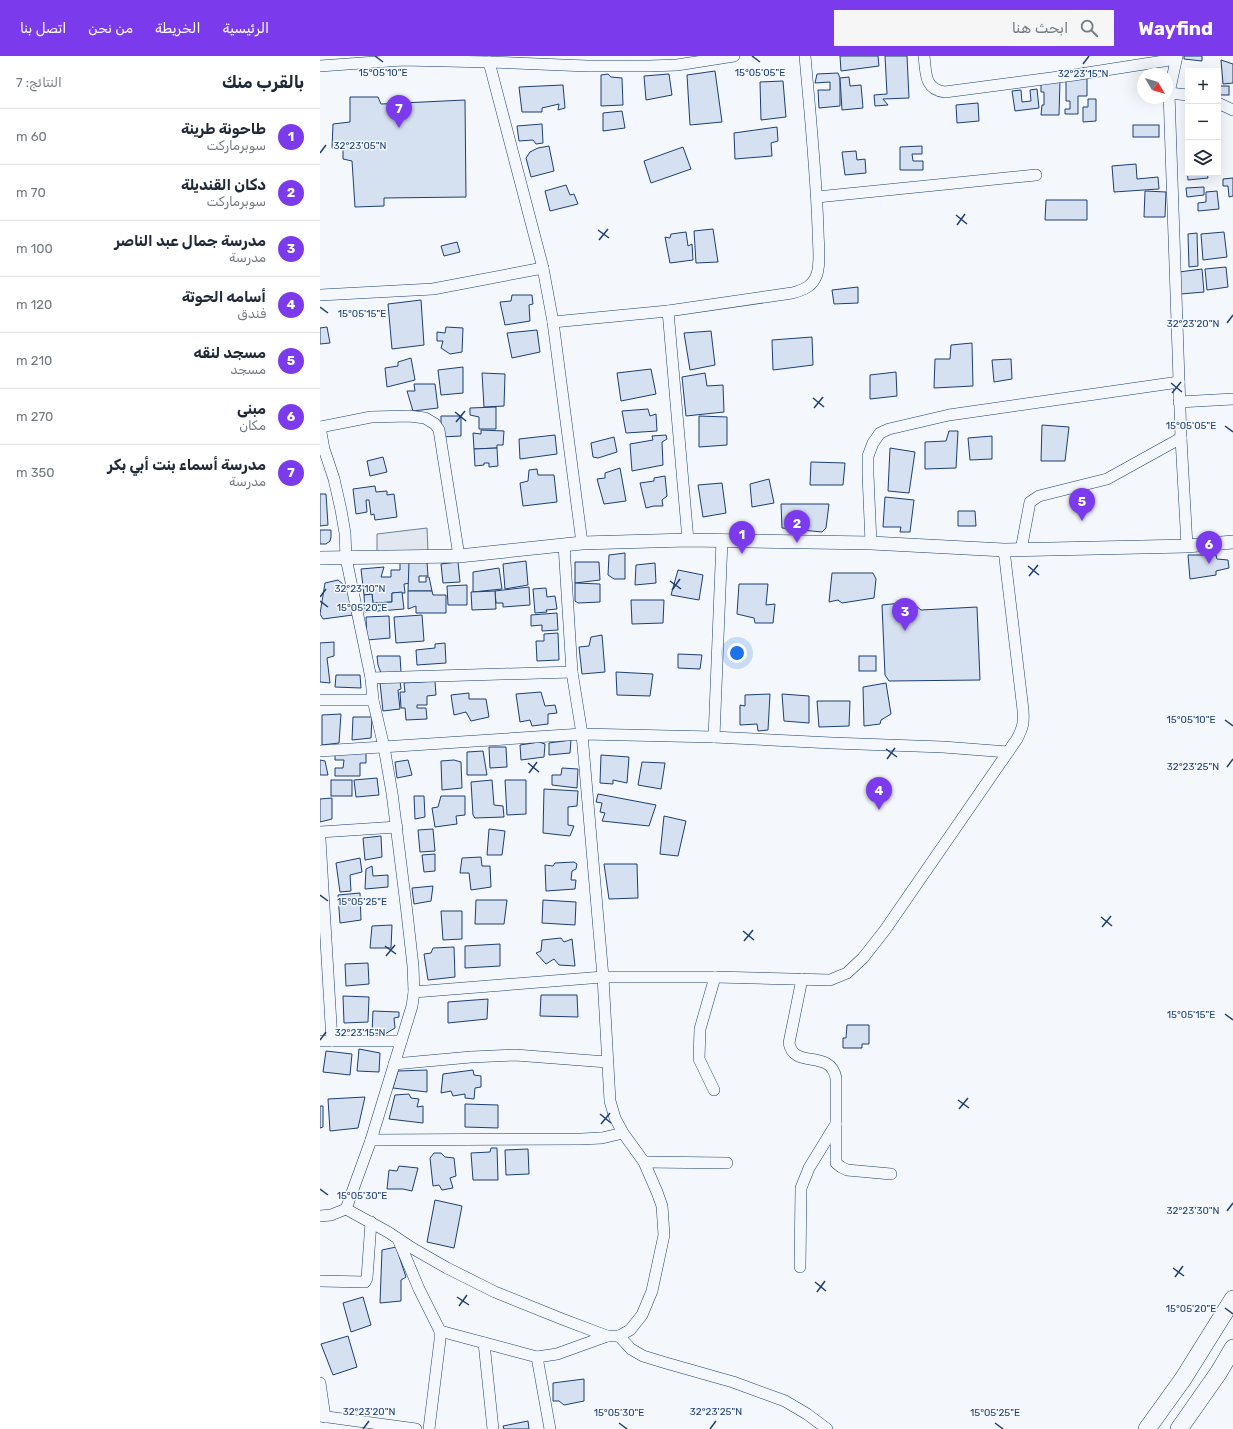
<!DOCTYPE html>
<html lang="ar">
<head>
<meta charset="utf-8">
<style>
  :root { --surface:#fff; --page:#f6f6f7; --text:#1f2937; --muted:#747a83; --line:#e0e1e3; --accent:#7c3aed }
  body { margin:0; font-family:Rubik,"Noto Naskh Arabic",sans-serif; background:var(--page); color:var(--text); direction:rtl }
  .controls { position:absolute; right:12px; top:12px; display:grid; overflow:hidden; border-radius:0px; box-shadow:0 4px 16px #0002 }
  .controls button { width:36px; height:36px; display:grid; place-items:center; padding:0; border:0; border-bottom:1px solid var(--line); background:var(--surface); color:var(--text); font:20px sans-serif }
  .compass { position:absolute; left:817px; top:12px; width:36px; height:36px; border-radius:50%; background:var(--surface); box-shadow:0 4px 16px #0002; rotate:128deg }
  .you { position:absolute; left:417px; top:597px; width:14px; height:14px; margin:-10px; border:3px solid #fff; border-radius:50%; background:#1a73e8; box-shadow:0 0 0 6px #1a73e833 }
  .badge { display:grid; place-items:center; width:26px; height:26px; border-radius:50%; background:var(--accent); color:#fff; font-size:13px; font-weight:700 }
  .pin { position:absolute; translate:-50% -33px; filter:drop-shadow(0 1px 2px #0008) }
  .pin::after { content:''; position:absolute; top:21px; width:14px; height:12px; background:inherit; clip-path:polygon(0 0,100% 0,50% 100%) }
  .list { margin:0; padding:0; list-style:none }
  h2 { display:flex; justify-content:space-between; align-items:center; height:52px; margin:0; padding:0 16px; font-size:17px }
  h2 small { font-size:13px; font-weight:400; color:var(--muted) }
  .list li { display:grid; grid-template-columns:26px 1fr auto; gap:12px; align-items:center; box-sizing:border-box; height:56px; padding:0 16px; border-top:1px solid var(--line) }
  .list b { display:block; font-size:15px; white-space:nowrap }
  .list p { margin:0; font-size:13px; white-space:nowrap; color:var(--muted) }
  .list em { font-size:13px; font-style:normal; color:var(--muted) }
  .icon { flex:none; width:22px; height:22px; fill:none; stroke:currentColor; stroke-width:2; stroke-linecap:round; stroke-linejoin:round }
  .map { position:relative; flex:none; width:913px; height:1373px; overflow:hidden; direction:ltr }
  header { display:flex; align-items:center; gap:24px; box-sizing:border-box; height:56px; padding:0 20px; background:var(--accent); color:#fff }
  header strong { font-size:19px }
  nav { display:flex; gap:22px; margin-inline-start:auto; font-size:14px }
  .search { width:280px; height:36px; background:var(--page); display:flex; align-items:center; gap:10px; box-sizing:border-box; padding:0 14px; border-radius:0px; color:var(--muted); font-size:15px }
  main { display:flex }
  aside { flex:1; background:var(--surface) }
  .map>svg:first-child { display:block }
  .parking { fill:#e3e8f0; stroke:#687fa3 }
  .building { fill:#d5e0f0; stroke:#1d3f73 }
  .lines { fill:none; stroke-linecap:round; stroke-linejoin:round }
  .minor-casing { stroke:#1d3f73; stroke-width:12 }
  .tertiary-casing { stroke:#1d3f73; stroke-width:14 }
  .primary-casing { stroke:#1d3f73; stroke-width:18 }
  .minor { stroke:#f4f7fb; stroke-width:11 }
  .tertiary { stroke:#f4f7fb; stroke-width:13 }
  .primary { stroke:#f4f7fb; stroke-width:17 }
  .ticks { fill:none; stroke:#1d3f73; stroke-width:1.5 }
  .ticks-label { font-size:10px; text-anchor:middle; fill:#1d3f73; stroke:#f4f7fb; stroke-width:3; stroke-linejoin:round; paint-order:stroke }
</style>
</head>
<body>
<header>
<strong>Wayfind</strong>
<div class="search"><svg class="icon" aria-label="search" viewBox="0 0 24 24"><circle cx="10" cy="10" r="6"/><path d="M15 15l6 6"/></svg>ابحث هنا</div>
<nav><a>الرئيسية</a><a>الخريطة</a><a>من نحن</a><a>اتصل بنا</a></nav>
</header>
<main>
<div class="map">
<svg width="913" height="1373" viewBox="0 0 913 1373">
  <rect width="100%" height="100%" fill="#f4f7fb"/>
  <path class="parking" d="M107 472 108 495 57 502V478Z"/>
  <g class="building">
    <path d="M520 0H558L559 10 521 15Z"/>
    <path d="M565 0H587L589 42 563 43 568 49 555 50 554 39 567 38Z"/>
    <path d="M864 0H882V5L864 3Z"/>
    <path d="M901 4 913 8V27L903 28Z"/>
    <path d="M395 15 402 66 370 69 367 19Z"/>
    <path d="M518 17 520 22V50L499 52 498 34H510V26L495 27 497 18Z"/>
    <path d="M288 18 291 21 302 22 303 49 281 50V19Z"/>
    <path d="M349 18 352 39 326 44 324 20Z"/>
    <path d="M746 20H767V40H758V58H745V53H750V45H746Z"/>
    <path d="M529 21 530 30 541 29 543 52 522 54 520 22Z"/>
    <path d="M463 25 466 61 441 64 440 26Z"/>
    <path d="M721 25H740L739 59H721L722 49H724V36H721Z"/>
    <path d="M243 29 245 52 238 54 239 48 222 52V56H202L199 31Z"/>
    <rect x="899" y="30" width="10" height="9"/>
    <path d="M717 33 719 52 695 55 692 35 701 34 702 46 711 45 710 34Z"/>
    <path d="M30 41H58L61 48 145 44 146 141 64 142V150L35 151 32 105 23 103V93L12 92 13 68 30 66Z"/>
    <path d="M768 43H776V65L763 66V51H768Z"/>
    <path d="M658 47 659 65 637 67 636 49Z"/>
    <path d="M302 55 305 72 283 75V57Z"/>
    <path d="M222 68 223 87 216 88 213 84 199 85 197 70Z"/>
    <rect x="813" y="69" width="26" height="12"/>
    <path d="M457 71 458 85 451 87 452 100 415 103 414 77Z"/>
    <path d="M229 90 234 115 211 121 206 102 210 96 218 92Z"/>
    <path d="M602 90V98H592L593 105H603V114H580V91Z"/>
    <path d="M363 91 371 113 331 127 324 105Z"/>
    <path d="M536 95 537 104 545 103 546 117 525 119 522 96Z"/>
    <path d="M816 108 817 123 838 121 839 133 794 136 792 110Z"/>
    <path d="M867 110H868V117H887L888 122 868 124Z"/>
    <path d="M913 122V140L909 141 908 130H903V123Z"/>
    <path d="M246 129 250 139 254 138 258 148 230 155 225 135Z"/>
    <path d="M884 131V139L867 141 866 132Z"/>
    <path d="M825 135 846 136 845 161H824Z"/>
    <path d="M897 135 899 153 878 155V147L886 146V136Z"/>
    <path d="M726 144H767V164H725Z"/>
    <path d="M393 173 398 206 376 207 374 175Z"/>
    <path d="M366 176 368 190 372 188 373 204 350 207 345 181 350 182 351 178Z"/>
    <path d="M904 176 907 201 883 204 881 178Z"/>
    <path d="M877 177 878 210 869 211 868 178Z"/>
    <path d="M137 186 140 196 124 200 121 190Z"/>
    <path d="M906 211 908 231 887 234 885 213Z"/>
    <path d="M882 213 884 236 861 238 859 216Z"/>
    <path d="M538 231V247L514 248 512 234Z"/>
    <path d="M192 239H212L213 248 209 249 210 265 185 269 180 246 191 245Z"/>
    <path d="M101 244 104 289 72 293 68 248Z"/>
    <path d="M7 271 10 287 0 288V272Z"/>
    <path d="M126 271 143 272 142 296 130 298 121 292 123 285H117V276L125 277Z"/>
    <path d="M217 274 220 296 192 302 187 277Z"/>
    <path d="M391 275 395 309 370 314 364 277Z"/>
    <path d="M492 281 493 309 453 314 452 284Z"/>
    <path d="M652 287 653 330 614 332 615 303H630L631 289Z"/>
    <path d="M91 302 95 324 67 331 65 312 78 310V306Z"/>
    <path d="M691 303 692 323 674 326 672 304Z"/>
    <path d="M143 311V337L121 339 118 314Z"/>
    <path d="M331 313 336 338 301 345 297 317Z"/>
    <path d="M576 316 577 340 550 343V319Z"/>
    <path d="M162 317 185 318 184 350 164 351Z"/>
    <path d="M385 317 387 330 403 329 404 356 366 360 362 321Z"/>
    <path d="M94 328H115L118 352 93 355 87 335H95Z"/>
    <path d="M176 351V373H159V361L150 359V352Z"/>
    <path d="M328 353 330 360 336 358 337 375 306 377 302 355Z"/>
    <path d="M121 360H141V380L121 381Z"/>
    <path d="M379 360 407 361V389L379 391Z"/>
    <path d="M722 369 749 371 745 405H721Z"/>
    <path d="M161 374 184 375 183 389H177V392L154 393 153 377 161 378Z"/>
    <path d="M629 375H638L636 412 605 413V386L626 385Z"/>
    <path d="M235 379 237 398 200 403 199 383Z"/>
    <path d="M346 379 347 383 342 386 343 409 312 415 310 388 333 384 332 380Z"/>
    <path d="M672 380V403L650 404 648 382Z"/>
    <path d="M294 381 297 396 278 402 273 401 271 387Z"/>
    <path d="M177 392 178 410 169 411V407H164V409L155 410 154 393Z"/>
    <path d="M570 392 595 396 589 437 568 435Z"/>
    <path d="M63 401 67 416 50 420 47 405Z"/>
    <path d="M491 406 525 407 523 429H490Z"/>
    <path d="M300 412 306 445 284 448 277 423 285 422V417Z"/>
    <path d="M217 413 218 419H234L237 446 203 450 200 427 208 425 209 414Z"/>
    <path d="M345 420 347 440 342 444 343 450H334L326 452 320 427 334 425V422Z"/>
    <path d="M449 423 454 447 432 451 430 428Z"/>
    <path d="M402 427 406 457 383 461 378 429Z"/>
    <path d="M55 430 56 436 67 435V439L74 438 77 461 55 464 54 458 51 459 49 444H46L47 456 36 458 33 433Z"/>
    <path d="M0 438H6L8 469 0 470Z"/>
    <path d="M565 441 594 444 590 476H580L581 471H563Z"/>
    <path d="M461 448H509L506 472 502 476 462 472Z"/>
    <path d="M638 455H655L656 470H638Z"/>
    <path d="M0 474H11V481L10 485 6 488H0Z"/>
    <path d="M305 497V523H294L288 519 289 499Z"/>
    <path d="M868 499H896L897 503 908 504 909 512 896 515V519L870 523Z"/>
    <path d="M89 503 91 527 84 528 85 537H72V546L53 547 52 538 44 539 41 513 64 511 61 521H71V514H80V504Z"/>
    <path d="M206 505 208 529 185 533 183 508Z"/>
    <path d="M89 506H107L108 520H99V526H106V521H109L112 535H88Z"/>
    <path d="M138 506 140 526 123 527 121 508Z"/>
    <path d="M255 506H279L280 524 255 527Z"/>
    <path d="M335 507 336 527 315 529 316 509Z"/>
    <path d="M179 512 182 533 153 536V516Z"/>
    <path d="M358 514 383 519 379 544 351 539Z"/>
    <path d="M512 517H553L556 523 554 542 522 547 518 544 509 546Z"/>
    <path d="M18 524 29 533 33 559 3 563 0 558 5 527Z"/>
    <path d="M255 527 280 528V546L258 547 255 545Z"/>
    <path d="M419 528H448L446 549 455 548 453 567H435L434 562 417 558Z"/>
    <path d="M147 529V549H128L127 530Z"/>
    <path d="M209 531 210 549 183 551V547H176L175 535Z"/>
    <path d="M226 532 227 541 235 540 237 553 226 554 227 556 215 557 213 533Z"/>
    <path d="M88 535H112L113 539H126V557H96V550L88 553Z"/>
    <path d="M175 535 176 553 152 554 151 536Z"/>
    <path d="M82 536 84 553 45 556 44 539 52 538 53 547 72 546V537Z"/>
    <path d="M311 544H344L343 567 312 568Z"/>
    <path d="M591 546 601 554 657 551 660 624 569 625 565 619 562 549Z"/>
    <path d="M237 557 238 574 222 575V569L211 570V559Z"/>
    <path d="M102 559 104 585 76 587 74 561Z"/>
    <path d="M69 560 70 582 47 584 46 561Z"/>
    <path d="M238 577 239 604 217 605 216 585H224V578Z"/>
    <path d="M282 579 285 616 262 618 259 591 269 590 271 581Z"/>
    <path d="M14 586V600L7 602 10 627 0 626V587Z"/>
    <path d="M125 587 126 607 97 609 96 594 115 592V588Z"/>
    <path d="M358 598 382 599 380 613 358 612Z"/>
    <path d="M57 600H80L81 616 61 617 58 609Z"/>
    <rect x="539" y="600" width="17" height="15"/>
    <path d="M296 616 333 618 330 640 297 639Z"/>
    <path d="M16 619H40L41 632 15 631Z"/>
    <path d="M80 625 81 633 78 634 80 653 63 655 60 627Z"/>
    <path d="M115 625 116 639 107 640V649H97V652H106L107 663 86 664 85 652H81L80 636H85L84 627Z"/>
    <path d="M566 627 571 658 561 664 560 668 544 670 543 631Z"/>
    <path d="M221 636 225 650 235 649 237 657 228 658V668L212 670 210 664 200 666 196 638Z"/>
    <path d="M149 637V643H166L169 661 151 665 146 656 134 659 131 639Z"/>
    <path d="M450 638 448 674 438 675 437 668 420 669V649L425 650V639Z"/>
    <path d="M462 638 489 640V667L464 665Z"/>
    <path d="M497 645H530L529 670 499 671Z"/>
    <path d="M21 658 19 687 2 689V659Z"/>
    <path d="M33 661H52L51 682 32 684Z"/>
    <path d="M251 684 250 697 229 699V687Z"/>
    <path d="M219 686 225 688 224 701 201 704 200 689Z"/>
    <path d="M169 691H186L187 711 170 712Z"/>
    <path d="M15 695H46V707H40V720H15V712H23L24 704H15Z"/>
    <path d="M163 695 167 719H147V696Z"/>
    <path d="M281 699 309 701 307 727 293 724V728L280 727Z"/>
    <path d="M0 704 5 705 8 719H0Z"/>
    <path d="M88 704 92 719 77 722 75 706Z"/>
    <path d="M134 704 141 706 142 732 122 734 121 705Z"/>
    <path d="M322 706 345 707 341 733 318 729Z"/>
    <path d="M242 712 258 713 257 732 232 729V719H241Z"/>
    <path d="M57 722 59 739 36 741 34 724Z"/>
    <rect x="11" y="724" width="21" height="16"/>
    <path d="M172 724 174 749 183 750 184 761 155 762 153 759 151 726Z"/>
    <path d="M185 724H206V758L187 759Z"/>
    <path d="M224 733 258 735 257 750 248 751V769L254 770 250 780 223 777Z"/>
    <path d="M278 738 336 749 329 770 282 765 285 757 280 756 282 747 276 746Z"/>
    <path d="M94 740H104L105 761 95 763Z"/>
    <path d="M121 740H145V759L136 760 137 768 115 771 112 752 118 751Z"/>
    <path d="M12 742V763L0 766V743Z"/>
    <path d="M344 760 366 765 358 800 340 798Z"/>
    <path d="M113 773 115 795 100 796 98 774Z"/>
    <path d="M169 773 185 775 182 799H167Z"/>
    <path d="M61 780 62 801 45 804 43 782Z"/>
    <path d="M115 798V815L104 816 102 799Z"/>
    <path d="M161 801 162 810H170L171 831 151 834 149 817H140L142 802Z"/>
    <path d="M40 802 42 816 30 819 31 835 20 836 16 807Z"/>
    <path d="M254 806 257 808 256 813 252 815 251 824H256L255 833 226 835 225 809 233 810 235 807Z"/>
    <path d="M284 808H317L318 842 289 843Z"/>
    <path d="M52 810 53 820 68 819V831L45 833 46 813Z"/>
    <path d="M113 830 111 845 94 848 92 832Z"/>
    <path d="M40 837 41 864 20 867 18 839Z"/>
    <path d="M156 844H187L184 868H155Z"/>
    <path d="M223 844 256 846 255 869 222 867Z"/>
    <path d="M121 855H142V883L123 884Z"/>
    <path d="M72 869 71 892H50L52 870Z"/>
    <path d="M241 882 244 886 252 883 255 910 239 909 234 903 226 908 216 897 221 895 222 884Z"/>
    <path d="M180 888V910L145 912V890Z"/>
    <path d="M134 891 135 921 108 924 104 898 111 897 113 892Z"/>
    <path d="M48 907 49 928 26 930 25 908Z"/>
    <path d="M221 939H257L258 961 220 960Z"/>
    <path d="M23 940 49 941 48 966 24 967Z"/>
    <path d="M168 943 167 963 128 967V946Z"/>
    <path d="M53 955 79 956V961L74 962 75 972 65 978 52 977Z"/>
    <path d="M527 969H549V988H542V992H523V982H526Z"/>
    <path d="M39 993 60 997 59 1016 37 1015Z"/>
    <path d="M6 995 32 998 30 1019 3 1016Z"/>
    <path d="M107 1014V1036L73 1032 78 1015Z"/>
    <path d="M153 1014 154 1019 161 1020V1031L155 1032 154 1043 145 1042V1038L133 1040 131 1035 121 1037 123 1018Z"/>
    <path d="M89 1038 91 1042 99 1043 97 1051 103 1050V1067L69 1063 75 1039Z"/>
    <path d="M45 1041 38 1072 10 1075 8 1043Z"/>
    <path d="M145 1048 178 1049V1072L145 1071Z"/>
    <path d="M0 1050H3V1071L0 1072Z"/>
    <path d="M171 1092H177L178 1124H153L151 1097 170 1096Z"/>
    <path d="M208 1093 209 1118 186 1119 185 1094Z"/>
    <path d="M114 1097H121L125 1101 134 1102 136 1120 130 1122 133 1132 122 1134 119 1129 113 1130 110 1102Z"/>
    <path d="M79 1110 98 1112 92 1135 83 1133H67L69 1114 77 1115Z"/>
    <path d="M115 1144 142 1150 134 1192 107 1186Z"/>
    <path d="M76 1191 86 1221 81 1224V1245L60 1247 62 1194Z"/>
    <path d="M43 1241 51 1269 31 1276 23 1247Z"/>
    <path d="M28 1280 37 1311 13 1319 1 1288Z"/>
    <path d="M264 1323V1345L244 1349 239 1345H233V1327Z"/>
    <path d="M208 1365 209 1373H184L183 1370Z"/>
  </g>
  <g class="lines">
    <defs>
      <g id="minor">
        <path d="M604 0C606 16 604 34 625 36L754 19 856 3"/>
        <path d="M857 0 849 37 861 382 867 490"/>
        <path d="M169 6 223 212 233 266 262 487"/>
        <path d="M0 10 83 4 169 6 267 10H329L357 9 414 0"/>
        <path d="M849 37 868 39"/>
        <path d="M898 47 913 54"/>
        <path d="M497 141 716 119"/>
        <path d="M0 239 113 233 223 212"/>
        <path d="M348 255 368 484"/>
        <path d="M233 266 348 255 472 237C484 234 493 230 497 218 501 205 498 187 498 173 496 115 490 57 485 0"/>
        <path d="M859 346 913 343"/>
        <path d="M0 371 4 393 14 423 21 454 25 477 26 502 51 622 53 644 64 691 72 737 87 857 93 910 94 936 92 950 51 1084 26 1153 11 1159 0 1160"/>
        <path d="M0 371 51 361 89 360 105 362 115 368 119 374 139 500"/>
        <path d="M551 487 548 419V400L553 387 560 377 569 373 629 359 859 326"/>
        <path d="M701 494 710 446 719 440 787 423 861 382"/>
        <path d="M51 622 252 616"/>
        <path d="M0 644H53"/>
        <path d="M394 681 402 484"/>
        <path d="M0 695 262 678 394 681 512 687 623 691 688 696"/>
        <path d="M0 776 77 771"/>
        <path d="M0 783 12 985"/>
        <path d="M482 923 469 987C474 1014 510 992 516 1022V1107L521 1111 527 1114 571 1118"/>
        <path d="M94 936 283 921H395L510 924 527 917 543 902 565 874 697 683C703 671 704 667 703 654L684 494"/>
        <path d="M0 985H81"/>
        <path d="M74 1008 151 1001 195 999 287 1006"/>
        <path d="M394 1034 379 1003 380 973 395 921"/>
        <path d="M51 1084 261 1083 282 1082 303 1077"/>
        <path d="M324 1106 407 1107"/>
        <path d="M26 1153 68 1176 92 1192 127 1212 175 1236 242 1263 287 1280H299L310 1274 322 1259 332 1235 344 1179 342 1150 337 1136 324 1106 303 1077 295 1062 290 1045 283 921 262 678 252 616 244 489"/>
        <path d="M78 1183 99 1233 120 1275V1284L109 1373"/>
        <path d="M480 1211 481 1132 489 1112 516 1068"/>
        <path d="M0 1225 45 1226 47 1222 51 1166"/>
        <path d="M120 1275 217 1301 237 1298 287 1280"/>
        <path d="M299 1280 311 1293 323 1300 346 1307 413 1326 465 1345 487 1358 507 1373"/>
        <path d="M164 1287 173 1373"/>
        <path d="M217 1301 230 1373"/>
        <path d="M0 1327 5 1361"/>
        <path d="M0 1360 96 1373"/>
      </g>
      <path id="tertiary" d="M0 502 139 500 262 487 368 484 551 487 684 494 867 490 913 486"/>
      <g id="primary">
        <path d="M827 1373 863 1323 913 1243"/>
        <path d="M859 1373 899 1316 913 1292"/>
      </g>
    </defs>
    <use href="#minor" class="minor-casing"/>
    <use href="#tertiary" class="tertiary-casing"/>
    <use href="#primary" class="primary-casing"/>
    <use href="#minor" class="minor"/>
    <use href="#tertiary" class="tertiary"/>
    <use href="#primary" class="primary"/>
  </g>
  <path class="ticks" d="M55 0 63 6M432 0 440 6M763 8 769 0M0 97 6 89M636 159 647 168M637 169 645 158M278 174 289 182M279 184 288 173M0 251 8 257M907 267 913 259M851 327 862 336M852 337 861 326M493 342 504 351M494 352 503 341M135 356 146 365M136 366 145 355M905 370 913 376M708 510 719 519M709 520 718 509M350 525 361 533M352 534 360 523M0 541 6 533M0 545 8 551M905 664 913 670M566 693 577 701M567 703 575 692M208 707 219 716M907 711 913 703M209 717 217 706M0 839 8 845M781 861 792 870M782 871 791 860M423 875 434 884M424 885 433 874M65 890 76 898M66 900 75 889M905 958 913 964M0 984 6 976M638 1044 649 1052M639 1053 648 1042M280 1058 291 1067M281 1068 290 1057M0 1133 8 1139M907 1155 913 1147M853 1212 864 1220M855 1221 863 1210M495 1226 506 1235M497 1236 505 1225M137 1241 149 1249M139 1250 147 1239M905 1252 913 1258M299 1367 307 1373M675 1367 683 1373M43 1373 49 1365M390 1373 396 1365"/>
  <g class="ticks-label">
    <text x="63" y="20">15°05'10"E</text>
    <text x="440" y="20">15°05'05"E</text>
    <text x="763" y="21">32°23'15"N</text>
    <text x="40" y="93">32°23'05"N</text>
    <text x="42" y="261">15°05'15"E</text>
    <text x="873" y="271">32°23'20"N</text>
    <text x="871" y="373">15°05'05"E</text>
    <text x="40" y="536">32°23'10"N</text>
    <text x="42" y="555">15°05'20"E</text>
    <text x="871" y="667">15°05'10"E</text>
    <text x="873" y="714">32°23'25"N</text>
    <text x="42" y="849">15°05'25"E</text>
    <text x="871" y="962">15°05'15"E</text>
    <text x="40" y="980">32°23'15"N</text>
    <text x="42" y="1143">15°05'30"E</text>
    <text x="873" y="1158">32°23'30"N</text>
    <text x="871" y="1256">15°05'20"E</text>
    <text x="49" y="1359">32°23'20"N</text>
    <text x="396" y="1359">32°23'25"N</text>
    <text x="299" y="1360">15°05'30"E</text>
    <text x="675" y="1360">15°05'25"E</text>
  </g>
</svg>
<div class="controls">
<button>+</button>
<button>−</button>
<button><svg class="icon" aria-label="layers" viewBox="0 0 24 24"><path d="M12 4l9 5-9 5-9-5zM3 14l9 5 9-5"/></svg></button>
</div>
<svg class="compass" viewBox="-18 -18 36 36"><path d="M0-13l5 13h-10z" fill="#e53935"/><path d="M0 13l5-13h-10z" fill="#747a83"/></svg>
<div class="you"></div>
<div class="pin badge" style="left:422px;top:498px">1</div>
<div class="pin badge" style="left:477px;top:487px">2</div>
<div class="pin badge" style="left:585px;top:575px">3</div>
<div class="pin badge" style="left:559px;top:754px">4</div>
<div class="pin badge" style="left:762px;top:465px">5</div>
<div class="pin badge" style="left:889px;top:508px">6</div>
<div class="pin badge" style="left:79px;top:72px">7</div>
</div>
<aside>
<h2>بالقرب منك<small>النتائج: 7</small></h2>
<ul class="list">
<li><span class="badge">1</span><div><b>طاحونة طرينة</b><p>سوبرماركت</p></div><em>60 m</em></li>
<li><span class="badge">2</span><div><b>دكان القنديلة</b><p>سوبرماركت</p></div><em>70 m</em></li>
<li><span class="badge">3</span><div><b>مدرسة جمال عبد الناصر</b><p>مدرسة</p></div><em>100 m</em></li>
<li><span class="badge">4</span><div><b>أسامه الحوتة</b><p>فندق</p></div><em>120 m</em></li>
<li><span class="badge">5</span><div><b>مسجد لنقه</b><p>مسجد</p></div><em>210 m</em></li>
<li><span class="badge">6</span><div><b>مبنى</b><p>مكان</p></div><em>270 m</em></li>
<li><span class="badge">7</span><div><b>مدرسة أسماء بنت أبي بكر</b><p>مدرسة</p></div><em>350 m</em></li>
</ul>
</aside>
</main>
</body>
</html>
